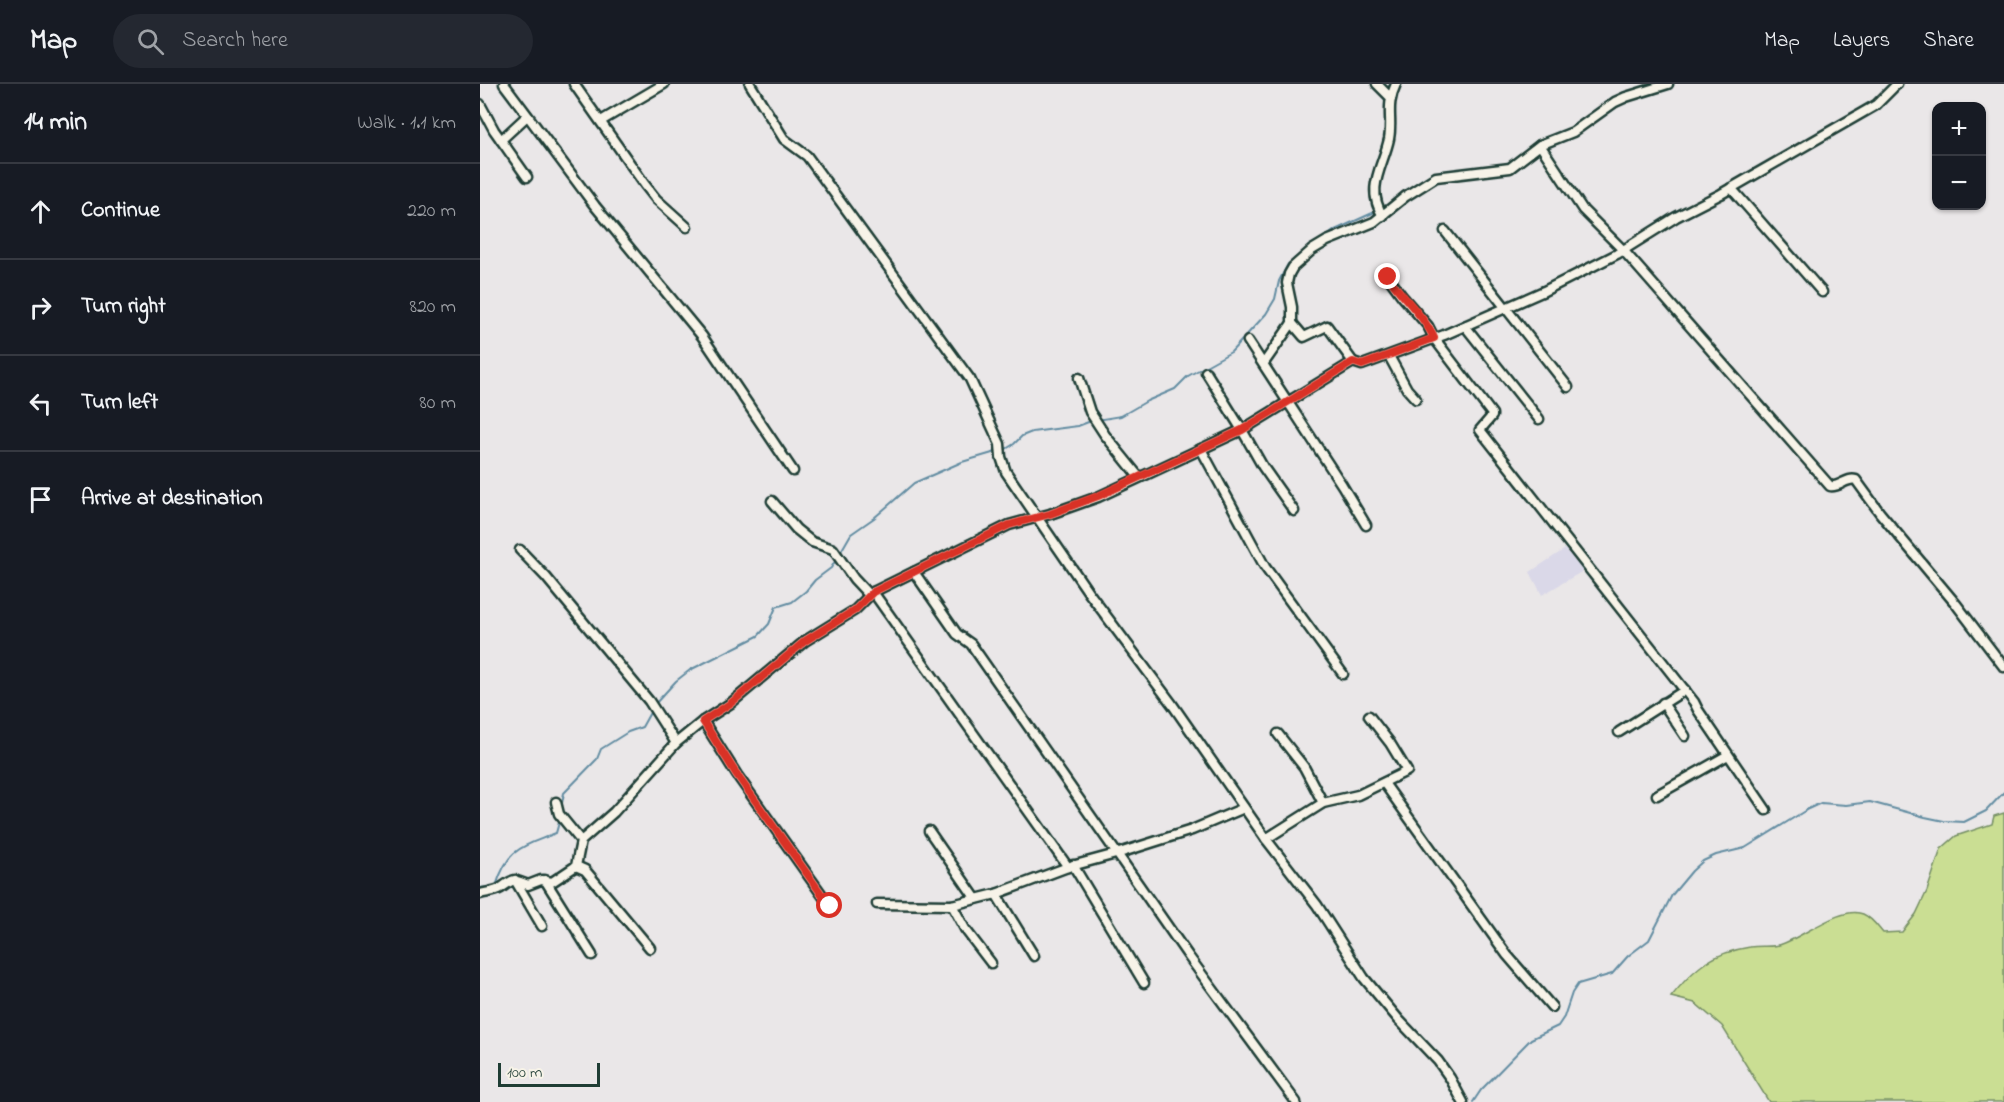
<!DOCTYPE html>
<html lang="en">
<head>
<meta charset="utf-8">
<style>
  :root { --surface:#171b24; --page:#242831; --text:#f1f3f6; --muted:#9ea1a6; --line:#363941 }
  body { margin:0; font-family:"Indie Flower",sans-serif; background:var(--page); color:var(--text) }
  .controls { position:absolute; right:18px; top:18px; display:grid; overflow:hidden; border-radius:12px; box-shadow:0 2px 4px #0004 }
  .controls button { width:54px; height:54px; display:grid; place-items:center; padding:0; border:0; border-bottom:2px solid var(--line); background:var(--surface); color:var(--text); font:30px sans-serif }
  .scale { position:absolute; left:18px; bottom:15px; width:102px; box-sizing:border-box; padding-left:6px; border:3px solid #1f3d34; border-top:0; font-size:16px; line-height:21px; white-space:nowrap; color:#1f3d34; -webkit-text-stroke:4px #f7f3e8; paint-order:stroke }
  .stop { position:absolute; width:18px; height:18px; margin:-14px; border:4px solid #d93025; border-radius:50%; background:#fff }
  .stop.end { background:#d93025; border-color:#fff; box-shadow:0 2px 6px #0008 }
  .list { margin:0; padding:0; list-style:none }
  h2 { display:flex; justify-content:space-between; align-items:center; height:78px; margin:0; padding:0 24px; font-size:26px }
  h2 small { font-size:20px; font-weight:400; color:var(--muted) }
  .list li { display:grid; grid-template-columns:39px 1fr auto; gap:18px; align-items:center; box-sizing:border-box; height:96px; padding:0 24px; border-top:2px solid var(--line) }
  .list b { display:block; font-size:22px; white-space:nowrap }
  .list em { font-size:20px; font-style:normal; color:var(--muted) }
  .icon { flex:none; width:33px; height:33px; fill:none; stroke:currentColor; stroke-width:2; stroke-linecap:round; stroke-linejoin:round }
  .map { position:relative; flex:none; width:1524px; height:1018px; overflow:hidden }
  header { display:flex; align-items:center; gap:36px; box-sizing:border-box; height:84px; padding:0 30px; background:var(--surface); border-bottom:2px solid var(--line) }
  header strong { font-size:28px }
  nav { display:flex; gap:33px; margin-inline-start:auto; font-size:21px }
  .search { width:420px; height:54px; background:var(--page); display:flex; align-items:center; gap:15px; box-sizing:border-box; padding:0 21px; border-radius:33px; color:var(--muted); font-size:22px }
  main { display:flex }
  aside { flex:1; background:var(--surface) }
  .map>svg:first-child { display:block }
  .built { fill:#dad8e8 }
  .green { fill:#cade93; stroke:#748e64; stroke-width:1.5 }
  .lines { fill:none; stroke-linecap:round; stroke-linejoin:round }
  .stream { stroke:#638da2; stroke-width:2 }
  .minor-casing { stroke:#1f3d34; stroke-width:13 }
  .minor { stroke:#f7f3e8; stroke-width:8 }
  .route { stroke:#d93025; stroke-width:8 }
</style>
</head>
<body>
<header>
<strong>Map</strong>
<div class="search"><svg class="icon" aria-label="search" viewBox="0 0 24 24"><circle cx="10" cy="10" r="6"/><path d="M15 15l6 6"/></svg>Search here</div>
<nav><a>Map</a><a>Layers</a><a>Share</a></nav>
</header>
<main>
<aside>
<h2>14 min<small>Walk · 1.1 km</small></h2>
<ul class="list">
<li><svg class="icon" aria-label="ahead" viewBox="0 0 24 24"><path d="M12 20V5M6 11l6-6 6 6"/></svg><div><b>Continue</b></div><em>220 m</em></li>
<li><svg class="icon" aria-label="right" viewBox="0 0 24 24"><path d="M7 20v-9h11M14 6l5 5-5 5"/></svg><div><b>Turn right</b></div><em>820 m</em></li>
<li><svg class="icon" aria-label="left" viewBox="0 0 24 24"><path d="M17 20v-9H6M10 6l-5 5 5 5"/></svg><div><b>Turn left</b></div><em>80 m</em></li>
<li><svg class="icon" aria-label="arrive" viewBox="0 0 24 24"><path d="M6 21V4h12l-3 4 3 4H6"/></svg><div><b>Arrive at destination</b></div></li>
</ul>
</aside>
<div class="map">
<svg width="1524" height="1018" viewBox="0 0 1524 1018">
  <rect width="100%" height="100%" fill="#eae7e8"/>
  <filter id="ink" filterUnits="userSpaceOnUse"><feTurbulence type="fractalNoise" baseFrequency=".0167" numOctaves="2"/><feDisplacementMap in="SourceGraphic" scale="12" xChannelSelector="R" yChannelSelector="G"/><feConvolveMatrix kernelMatrix="1 2 1 2 8 2 1 2 1" color-interpolation-filters="sRGB"/></filter>
  <g filter="url(#ink)">
    <path class="built" d="M1085 465 1103 487 1062 511 1050 488Z"/>
    <path class="green" d="M1524 729V1018H1289L1242 942 1215 919 1191 913C1215 883 1232 869 1270 863 1281 861 1293 864 1302 860 1323 853 1362 821 1383 830 1392 834 1397 842 1403 849L1422 848 1436 830 1447 807 1461 765 1476 752 1512 740 1514 732Z"/>
    <g class="lines">
      <g class="stream">
        <path d="M617 336 641 332 667 317 695 305 708 292 751 268 786 230 795 215 799 197 808 180 855 146 897 127"/>
        <path d="M360 469 371 450 394 434 434 399 482 378 526 365 534 360 542 352 552 348 598 342 611 337"/>
        <path d="M175 620 196 597 210 586 278 552 289 540 296 523 312 518 326 507 335 496 351 484 357 474"/>
        <path d="M81 724 84 709 117 675 121 665 148 648 162 643 172 625"/>
        <path d="M0 804 16 802C29 763 40 764 76 749L80 735"/>
        <path d="M993 1018 1001 1006 1051 955 1078 942 1084 933 1092 909 1098 900 1132 890 1148 872 1169 856 1192 811 1212 787 1223 777 1236 771 1265 764 1328 725 1341 719 1366 721 1390 718 1445 733 1464 737 1484 738 1506 727 1524 708"/>
      </g>
      <defs>
        <g id="minor">
          <path d="M24 0 115 122 222 252 313 387"/>
          <path d="M94 0 165 101 176 115 207 143"/>
          <path d="M270 0 304 55 327 72 490 295 520 360 521 373 526 388 609 509 692 620 786 755 837 821 884 894 919 936 958 977 970 994 983 1018"/>
          <path d="M897 0 910 13"/>
          <path d="M0 20 14 46 47 93"/>
          <path d="M121 37 184 0"/>
          <path d="M21 56 47 32"/>
          <path d="M1060 61 1103 126 1143 166 1350 402C1359 404 1367 393 1376 396L1400 429 1476 520 1524 583"/>
          <path d="M1251 104 1342 208"/>
          <path d="M903 132C885 104 903 83 909 55 913 34 905 23 916 0"/>
          <path d="M965 147 1088 303"/>
          <path d="M908 193 922 212 948 242 954 254 1012 330V332L1000 346 1214 618 1218 626 1286 726"/>
          <path d="M812 239 824 253 847 242 873 278"/>
          <path d="M985 242 1059 335"/>
          <path d="M768 257 862 401 886 441"/>
          <path d="M909 272 927 305 936 315"/>
          <path d="M784 279 812 239V223L807 199 809 190 813 183 832 166 847 157 894 138 926 112 956 93 1030 84 1060 61 1093 48 1135 18 1146 13 1188 0"/>
          <path d="M726 288 762 346 783 383 814 427"/>
          <path d="M599 294 610 328 625 351 659 393"/>
          <path d="M721 365 785 483 863 590"/>
          <path d="M292 417 316 445 332 458 353 465 374 495 389 511"/>
          <path d="M40 466 66 493 169 617 196 659"/>
          <path d="M434 488 477 550 491 560 709 873 816 1018"/>
          <path d="M393 508 588 783"/>
          <path d="M1183 619 1205 652"/>
          <path d="M223 637 257 691 350 822"/>
          <path d="M1139 648 1205 606"/>
          <path d="M798 650 824 683 843 719"/>
          <path d="M904 699 1027 871 1072 923"/>
          <path d="M1177 711 1248 671"/>
          <path d="M76 718 79 730 101 757"/>
          <path d="M449 747 496 815"/>
          <path d="M786 755 843 719 878 711 927 687 910 659 889 632"/>
          <path d="M593 781 664 899"/>
          <path d="M96 782 105 786 170 864"/>
          <path d="M35 796 62 842"/>
          <path d="M65 796 112 871"/>
          <path d="M0 810C6 808 15 808 21 804 35 794 32 795 48 801L61 796 72 798 96 782 101 757 134 728 196 659 223 637 251 619 325 557 375 526 393 508 529 441 570 430 618 413 762 346 873 278 882 281 964 251 1064 207 1137 170 1196 133 1241 110 1396 21 1417 0"/>
          <path d="M516 810 554 872"/>
          <path d="M397 820 472 821 516 810 588 783 636 770 712 746 764 724"/>
          <path d="M472 821 485 845 511 879"/>
        </g>
      </defs>
      <use href="#minor" class="minor-casing"/>
      <use href="#minor" class="minor"/>
    </g>
  </g>
  <g class="lines" filter="url(#ink)">
    <path class="route" d="M350 822 257 691 223 637 251 619 325 557 375 526 393 508 529 441 570 430 618 412 762 346 873 278 882 281 954 254C944 232 923 214 908 193"/>
  </g>
</svg>
<div class="controls">
<button>+</button>
<button>−</button>
</div>
<div class="scale">100 m</div>
<div class="stop" style="left:350px;top:822px"></div>
<div class="stop end" style="left:908px;top:193px"></div>
</div>
</main>
</body>
</html>
